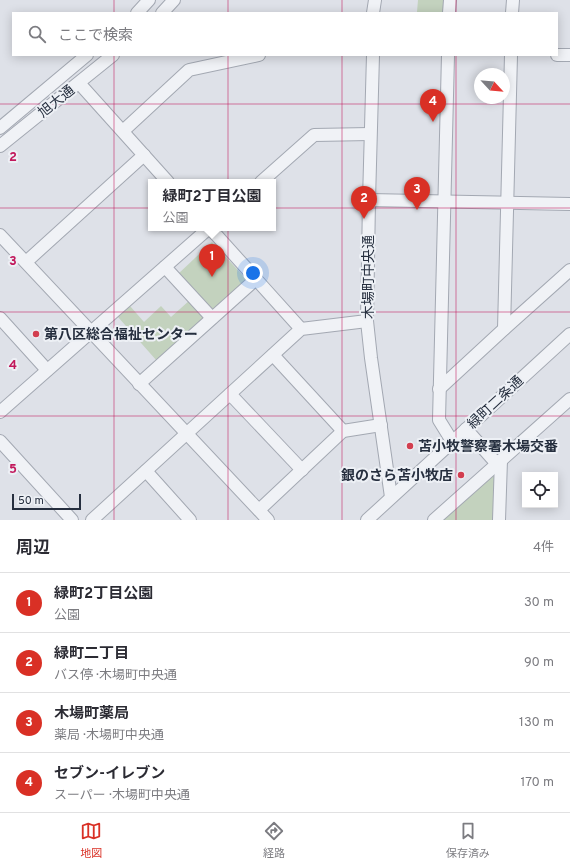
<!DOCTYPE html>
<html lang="ja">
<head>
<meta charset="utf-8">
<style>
  :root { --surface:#fff; --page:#f7f7f7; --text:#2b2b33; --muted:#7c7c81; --line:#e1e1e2; --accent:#d93025 }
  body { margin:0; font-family:Overpass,"Noto Sans JP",sans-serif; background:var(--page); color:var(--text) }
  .controls { position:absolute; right:12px; bottom:12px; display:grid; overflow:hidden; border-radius:0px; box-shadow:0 2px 10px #0003 }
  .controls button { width:36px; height:36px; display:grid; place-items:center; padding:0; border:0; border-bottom:1px solid var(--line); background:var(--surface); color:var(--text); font:20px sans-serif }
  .compass { position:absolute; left:474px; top:68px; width:36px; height:36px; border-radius:50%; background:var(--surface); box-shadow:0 2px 10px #0003; rotate:116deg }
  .scale { position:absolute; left:12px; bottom:10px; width:69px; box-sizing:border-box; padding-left:4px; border:2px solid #262f3f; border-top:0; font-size:11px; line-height:14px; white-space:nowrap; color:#262f3f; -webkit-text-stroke:3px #edf0f5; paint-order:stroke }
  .you { position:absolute; left:253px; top:273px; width:14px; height:14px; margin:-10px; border:3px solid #fff; border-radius:50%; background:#1a73e8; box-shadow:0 0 0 6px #1a73e833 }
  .badge { display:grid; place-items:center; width:26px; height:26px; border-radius:50%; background:var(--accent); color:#fff; font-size:13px; font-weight:700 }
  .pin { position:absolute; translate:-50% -33px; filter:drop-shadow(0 1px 2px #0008) }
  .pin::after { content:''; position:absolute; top:21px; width:14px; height:12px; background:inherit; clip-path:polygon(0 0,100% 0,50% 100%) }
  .popup { position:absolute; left:148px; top:179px; width:128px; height:52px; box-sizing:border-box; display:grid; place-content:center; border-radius:0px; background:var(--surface); filter:drop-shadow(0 1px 3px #0005); font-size:13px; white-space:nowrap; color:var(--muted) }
  .popup b { font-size:15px; color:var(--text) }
  .popup::after { content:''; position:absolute; left:50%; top:100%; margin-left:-8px; border:8px solid transparent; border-top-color:var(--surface) }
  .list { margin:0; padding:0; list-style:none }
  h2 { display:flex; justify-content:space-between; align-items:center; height:52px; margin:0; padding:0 16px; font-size:17px }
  h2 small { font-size:13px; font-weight:400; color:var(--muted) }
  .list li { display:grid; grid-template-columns:26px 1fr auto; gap:12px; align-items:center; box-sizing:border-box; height:60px; padding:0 16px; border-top:1px solid var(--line) }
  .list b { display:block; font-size:15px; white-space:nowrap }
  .list p { margin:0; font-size:13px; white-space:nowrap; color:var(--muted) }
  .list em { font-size:13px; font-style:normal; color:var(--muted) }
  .icon { flex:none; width:22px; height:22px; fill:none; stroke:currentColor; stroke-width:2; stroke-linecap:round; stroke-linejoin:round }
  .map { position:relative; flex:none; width:570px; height:520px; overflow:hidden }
  .search { position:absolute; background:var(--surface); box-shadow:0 2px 10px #0003; left:12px; right:12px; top:12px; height:44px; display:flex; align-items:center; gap:10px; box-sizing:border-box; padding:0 14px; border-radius:0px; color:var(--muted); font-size:15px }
  .sheet { height:292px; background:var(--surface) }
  nav { display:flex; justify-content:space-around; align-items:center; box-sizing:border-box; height:56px; border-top:1px solid var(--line); background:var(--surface); font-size:11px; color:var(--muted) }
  nav a { display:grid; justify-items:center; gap:2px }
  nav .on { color:var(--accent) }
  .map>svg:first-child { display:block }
  .green { fill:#c3d2be }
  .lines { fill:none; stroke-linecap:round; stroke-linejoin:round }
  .minor-casing { stroke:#a3a8b2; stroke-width:14 }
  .minor { stroke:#f0f2f6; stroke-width:12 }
  .grid { fill:none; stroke:#c2185b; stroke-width:1; stroke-opacity:0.55 }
  .poi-dot { fill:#d23e4f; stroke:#edf0f5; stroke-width:1.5 }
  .labels { text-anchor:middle; stroke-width:4; stroke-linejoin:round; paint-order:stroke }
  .street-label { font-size:14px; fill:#262f3f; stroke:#edf0f5 }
  .poi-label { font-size:14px; font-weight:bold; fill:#262f3f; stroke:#edf0f5; text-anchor:start }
  .grid-label { font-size:13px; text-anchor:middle; font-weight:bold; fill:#c2185b; stroke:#edf0f5; stroke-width:4; stroke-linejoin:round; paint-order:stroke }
</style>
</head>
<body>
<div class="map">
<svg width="570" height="520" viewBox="0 0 570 520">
  <rect width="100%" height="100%" fill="#dee1e8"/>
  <g class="green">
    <path d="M418 0H445V13L417 12Z"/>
    <path d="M212 242 247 280 211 313 177 275Z"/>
    <path d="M190 300 205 317 157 361 118 317 130 306 144 322 161 306 171 317Z"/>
    <path d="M493 473 497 476 496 520H441Z"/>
  </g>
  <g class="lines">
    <defs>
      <g id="minor">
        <path d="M137 13 149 0"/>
        <path d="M162 13 174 0"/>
        <path d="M373 13 375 0"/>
        <path d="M449 13 450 0"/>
        <path d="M512 13 513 0"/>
        <path d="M373 55 369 200 367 321 371 358 391 497"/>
        <path d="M448 55 439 420 452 441"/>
        <path d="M557 55H570"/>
        <path d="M79 83 168 182"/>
        <path d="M0 128 87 55"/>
        <path d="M123 131 189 70 259 55"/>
        <path d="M0 146 113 55"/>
        <path d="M261 182 314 135 370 134"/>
        <path d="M369 200 570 204"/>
        <path d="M210 228 301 329"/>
        <path d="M0 235 268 520"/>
        <path d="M26 262 144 155"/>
        <path d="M165 267 212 318"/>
        <path d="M0 318 47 370"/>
        <path d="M504 329 511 55"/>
        <path d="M273 355 343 431"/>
        <path d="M139 384 256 279"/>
        <path d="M439 389 504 329 570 270"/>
        <path d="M230 394 302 470"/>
        <path d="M0 412 209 228"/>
        <path d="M466 429 497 464"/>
        <path d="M0 441 72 520"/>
        <path d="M146 471 190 520"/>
        <path d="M259 510 343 431 381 425"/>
        <path d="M92 520 301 329 367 321"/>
        <path d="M367 520 570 334"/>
        <path d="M434 520 570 399"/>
        <path d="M499 520 501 460"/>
      </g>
    </defs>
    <use href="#minor" class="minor-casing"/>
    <use href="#minor" class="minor"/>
  </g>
  <path class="grid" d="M114 0V13M228 0V13M342 0V13M456 0V13M114 55V520M228 55V520M342 55V520M456 55V520M0 104H570M0 208H570M0 312H570M0 416H570"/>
  <g class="poi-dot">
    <circle cx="36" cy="334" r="4"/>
    <circle cx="410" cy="446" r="4"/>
    <circle cx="461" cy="475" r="4"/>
  </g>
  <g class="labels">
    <g class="street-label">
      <text transform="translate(56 101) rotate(-39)" y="5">旭大通</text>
      <text transform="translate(368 277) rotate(-90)" y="5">木場町中央通</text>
      <text transform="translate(495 402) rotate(-43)" y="5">緑町二条通</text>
    </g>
    <g class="poi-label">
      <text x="44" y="339">第八区総合福祉センター</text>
      <text x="418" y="451">苫小牧警察署木場交番</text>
      <text x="453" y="480" text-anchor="end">銀のさら苫小牧店</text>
    </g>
  </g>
  <g class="grid-label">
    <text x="13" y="161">2</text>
    <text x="13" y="265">3</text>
    <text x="13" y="369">4</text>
    <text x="13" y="473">5</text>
  </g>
</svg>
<div class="controls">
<button><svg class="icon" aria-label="locate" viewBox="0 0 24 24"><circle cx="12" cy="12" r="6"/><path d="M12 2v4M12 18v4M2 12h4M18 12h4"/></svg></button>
</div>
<svg class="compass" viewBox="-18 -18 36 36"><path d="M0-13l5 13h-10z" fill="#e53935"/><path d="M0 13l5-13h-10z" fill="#7c7c81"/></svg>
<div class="scale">50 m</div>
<div class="you"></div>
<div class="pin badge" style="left:212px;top:277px">1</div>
<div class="popup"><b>緑町2丁目公園</b>公園</div>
<div class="pin badge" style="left:364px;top:219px">2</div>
<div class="pin badge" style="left:417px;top:210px">3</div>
<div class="pin badge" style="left:433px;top:122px">4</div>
<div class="search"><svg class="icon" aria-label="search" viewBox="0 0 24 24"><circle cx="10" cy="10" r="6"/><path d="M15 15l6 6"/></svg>ここで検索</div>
</div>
<section class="sheet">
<h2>周辺<small>4件</small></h2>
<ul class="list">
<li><span class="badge">1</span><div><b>緑町2丁目公園</b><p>公園</p></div><em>30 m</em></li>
<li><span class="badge">2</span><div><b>緑町二丁目</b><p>バス停 · 木場町中央通</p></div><em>90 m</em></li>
<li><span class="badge">3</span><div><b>木場町薬局</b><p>薬局 · 木場町中央通</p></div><em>130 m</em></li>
<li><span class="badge">4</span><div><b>セブン-イレブン</b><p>スーパー · 木場町中央通</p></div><em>170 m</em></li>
</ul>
</section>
<nav>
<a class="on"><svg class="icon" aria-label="map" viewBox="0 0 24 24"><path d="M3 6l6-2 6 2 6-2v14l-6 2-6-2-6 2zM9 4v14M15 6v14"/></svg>地図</a>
<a><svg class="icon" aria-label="directions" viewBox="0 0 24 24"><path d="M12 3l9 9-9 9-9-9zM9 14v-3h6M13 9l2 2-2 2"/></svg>経路</a>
<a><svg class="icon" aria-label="saved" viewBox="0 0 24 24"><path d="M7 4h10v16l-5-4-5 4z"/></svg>保存済み</a>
</nav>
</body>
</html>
